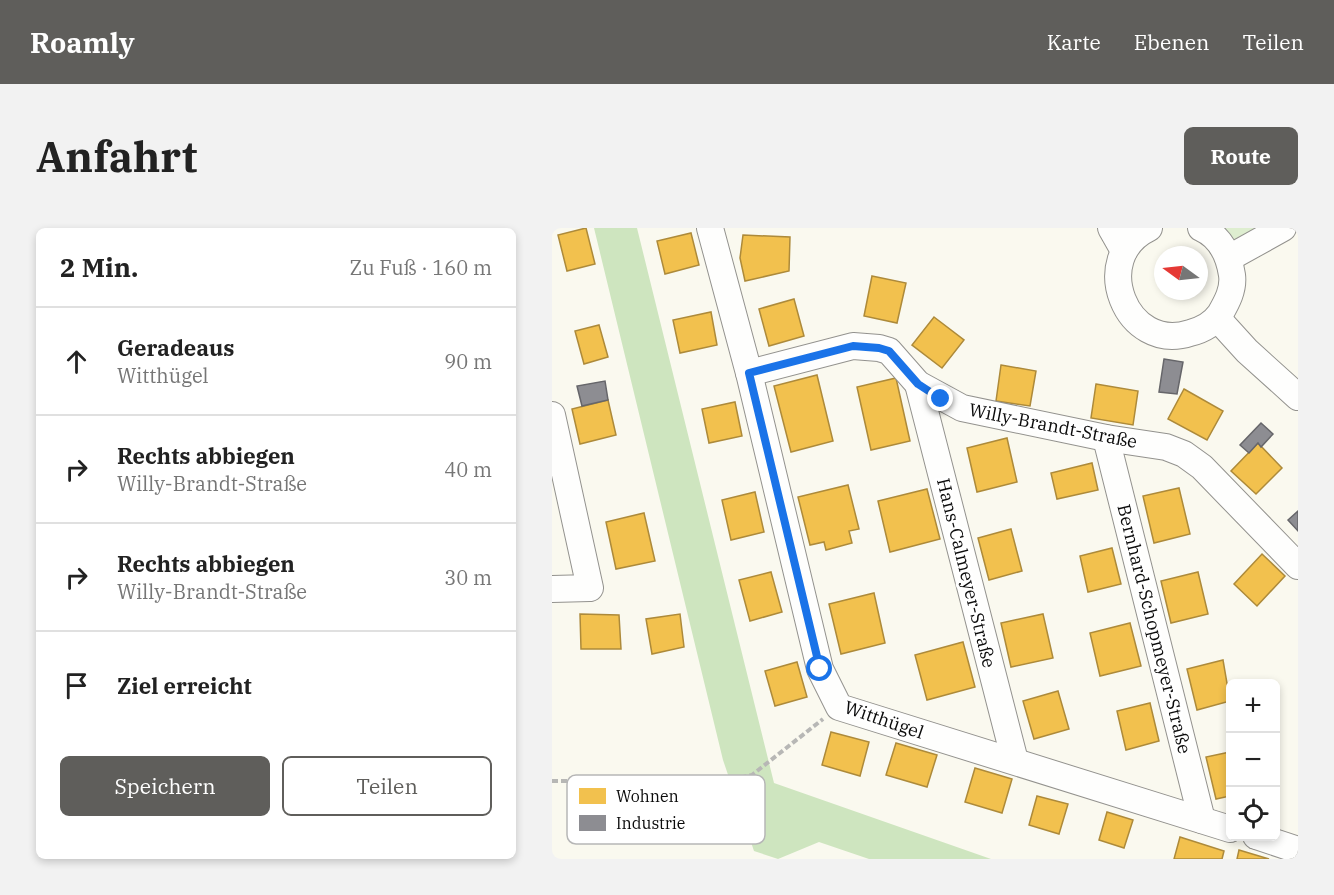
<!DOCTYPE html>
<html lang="de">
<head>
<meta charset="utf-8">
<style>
  :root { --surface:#fff; --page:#f2f2f2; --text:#222; --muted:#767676; --line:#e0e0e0; --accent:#5f5e5b }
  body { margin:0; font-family:"IBM Plex Serif",serif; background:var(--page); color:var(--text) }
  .controls { position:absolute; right:18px; bottom:18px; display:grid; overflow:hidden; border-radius:9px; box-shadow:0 3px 9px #0003 }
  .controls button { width:54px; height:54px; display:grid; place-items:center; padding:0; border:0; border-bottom:2px solid var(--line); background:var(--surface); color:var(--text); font:30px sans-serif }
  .compass { position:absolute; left:602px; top:18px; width:54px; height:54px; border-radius:50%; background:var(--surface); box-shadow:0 3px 9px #0003; rotate:285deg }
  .stop { position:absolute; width:18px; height:18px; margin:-14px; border:4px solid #1a73e8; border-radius:50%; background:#fff }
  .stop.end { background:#1a73e8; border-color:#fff; box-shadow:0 2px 6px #0008 }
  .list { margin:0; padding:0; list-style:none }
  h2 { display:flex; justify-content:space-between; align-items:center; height:78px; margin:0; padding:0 24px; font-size:26px }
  h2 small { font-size:20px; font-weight:400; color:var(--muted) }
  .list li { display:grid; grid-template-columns:39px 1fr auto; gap:18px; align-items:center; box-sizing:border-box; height:108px; padding:0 24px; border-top:2px solid var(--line) }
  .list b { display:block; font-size:22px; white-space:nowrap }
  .list p { margin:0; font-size:20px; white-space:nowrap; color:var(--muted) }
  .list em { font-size:20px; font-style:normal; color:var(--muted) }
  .actions { display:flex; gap:12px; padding:18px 24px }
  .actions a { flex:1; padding:14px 0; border:2px solid var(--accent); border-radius:9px; text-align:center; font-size:21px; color:var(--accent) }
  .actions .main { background:var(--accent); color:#fff }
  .icon { flex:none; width:33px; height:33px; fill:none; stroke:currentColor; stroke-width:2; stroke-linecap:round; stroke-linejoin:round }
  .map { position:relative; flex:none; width:746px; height:631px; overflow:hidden; border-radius:9px }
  header { display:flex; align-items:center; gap:36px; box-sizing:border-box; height:84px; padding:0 30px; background:var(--accent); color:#fff }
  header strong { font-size:28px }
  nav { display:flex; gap:33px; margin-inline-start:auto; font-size:21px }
  .intro { display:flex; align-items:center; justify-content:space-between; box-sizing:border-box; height:144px; padding:0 36px }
  h1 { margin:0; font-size:42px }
  .button { padding:15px 27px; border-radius:9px; background:var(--accent); color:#fff; font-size:21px; font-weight:700 }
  main { display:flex; gap:36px; padding:0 36px }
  aside { flex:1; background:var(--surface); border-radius:9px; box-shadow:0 3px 9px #0003 }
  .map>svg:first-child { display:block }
  .green { fill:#deeed0 }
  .forest { fill:#cee5bf }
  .homes { fill:#f2c14e; stroke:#ad8a3a; stroke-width:1.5 }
  .industry { fill:#8d8d92; stroke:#66666a; stroke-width:1.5 }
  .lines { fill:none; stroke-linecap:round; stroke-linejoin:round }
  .minor-casing { stroke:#93928e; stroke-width:28 }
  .path { stroke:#b7b7b5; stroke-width:4; stroke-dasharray:6 3; stroke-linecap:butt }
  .minor { stroke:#fefefd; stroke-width:26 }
  .route { stroke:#1a73e8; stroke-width:8 }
  .labels { text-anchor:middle; stroke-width:6; stroke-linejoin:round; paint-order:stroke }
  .street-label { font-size:18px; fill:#0b0b0b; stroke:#fff }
  .key { fill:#fff; stroke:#b6b6b6; stroke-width:1.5 }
  .key-label { font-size:16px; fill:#0b0b0b }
</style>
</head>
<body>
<header>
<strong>Roamly</strong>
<nav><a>Karte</a><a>Ebenen</a><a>Teilen</a></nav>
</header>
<div class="intro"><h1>Anfahrt</h1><a class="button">Route</a></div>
<main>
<aside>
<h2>2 Min.<small>Zu Fuß · 160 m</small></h2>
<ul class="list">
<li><svg class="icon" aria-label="ahead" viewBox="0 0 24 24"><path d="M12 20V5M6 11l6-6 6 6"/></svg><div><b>Geradeaus</b><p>Witthügel</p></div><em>90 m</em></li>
<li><svg class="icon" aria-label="right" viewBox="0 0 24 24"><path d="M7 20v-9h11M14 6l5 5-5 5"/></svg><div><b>Rechts abbiegen</b><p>Willy-Brandt-Straße</p></div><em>40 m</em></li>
<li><svg class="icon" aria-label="right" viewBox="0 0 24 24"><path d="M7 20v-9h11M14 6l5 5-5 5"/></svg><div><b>Rechts abbiegen</b><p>Willy-Brandt-Straße</p></div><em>30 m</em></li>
<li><svg class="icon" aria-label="arrive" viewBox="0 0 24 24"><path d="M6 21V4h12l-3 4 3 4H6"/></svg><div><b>Ziel erreicht</b></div></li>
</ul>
<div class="actions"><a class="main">Speichern</a><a>Teilen</a></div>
</aside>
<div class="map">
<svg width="746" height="631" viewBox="0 0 746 631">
  <rect width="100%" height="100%" fill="#faf9ef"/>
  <path class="green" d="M649 0H731L677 30Z"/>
  <path class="forest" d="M42 0H85L222 555 439 631H317L267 614 226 631 202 623 171 532Z"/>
  <g class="homes">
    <path d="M34 0 43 36 15 43 6 7Z"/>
    <path d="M139 5 147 37 113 46 105 13Z"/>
    <path d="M191 7 238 9 237 43 193 53 188 30Z"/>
    <path d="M320 48 354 55 345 95 312 88Z"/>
    <path d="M242 71 252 108 217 118 207 81Z"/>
    <path d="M159 84 165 117 128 125 121 92Z"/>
    <path d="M382 89 412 112 390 140 360 117Z"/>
    <path d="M47 97 56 129 32 136 23 103Z"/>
    <path d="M449 137 484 143 478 178 444 173Z"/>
    <path d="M265 147 281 213 239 224 222 158Z"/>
    <path d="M344 150 358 213 319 222 305 159Z"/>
    <path d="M544 156 586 163 581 197 539 190Z"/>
    <path d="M632 161 671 183 655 212 616 191Z"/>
    <path d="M56 172 64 207 28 216 20 181Z"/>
    <path d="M183 174 190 208 157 215 150 181Z"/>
    <path d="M455 210 465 254 425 264 415 220Z"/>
    <path d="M706 215 730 240 704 266 679 243Z"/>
    <path d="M540 235 546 262 505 271 499 245Z"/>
    <path d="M296 257 307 301 297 303 300 315 274 322 272 314 258 317 246 269Z"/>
    <path d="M627 260 638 306 602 315 591 268Z"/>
    <path d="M375 261 388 311 338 324 326 273Z"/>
    <path d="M203 264 212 304 179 312 170 272Z"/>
    <path d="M92 285 103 333 64 341 54 294Z"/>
    <path d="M459 301 470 343 437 352 426 310Z"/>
    <path d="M560 320 569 356 536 364 528 328Z"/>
    <path d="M710 326 733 348 705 378 682 356Z"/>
    <path d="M219 344 230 384 198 393 187 352Z"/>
    <path d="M646 344 656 386 619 395 609 353Z"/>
    <path d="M322 365 333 415 289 426 277 376Z"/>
    <path d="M28 386 67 387 69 421H29Z"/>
    <path d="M128 386 132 419 100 426 94 391Z"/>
    <path d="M491 386 501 430 459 439 449 395Z"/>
    <path d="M578 395 589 438 548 448 538 405Z"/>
    <path d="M411 414 423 459 375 472 363 427Z"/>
    <path d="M671 432 678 473 645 482 635 441Z"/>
    <path d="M245 434 255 469 223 478 213 443Z"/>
    <path d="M506 463 517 501 482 511 471 473Z"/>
    <path d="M598 475 607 513 574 522 565 483Z"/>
    <path d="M279 504 317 514 308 548 270 537Z"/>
    <path d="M344 515 385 527 375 559 334 547Z"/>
    <path d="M678 524V568L664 571 654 529Z"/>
    <path d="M423 540 460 551 450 585 413 574Z"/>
    <path d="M485 568 516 576 507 606 477 597Z"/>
    <path d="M555 584 581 592 572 620 547 612Z"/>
    <path d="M628 609 672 623 670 631H622Z"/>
    <path d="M687 622 717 631H685Z"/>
  </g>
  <g class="industry">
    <path d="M612 131 631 134 625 166 607 164Z"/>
    <path d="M53 153 56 172 30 178 25 158Z"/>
    <path d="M709 195 721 206 709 219 706 215 697 225 688 217Z"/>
    <path d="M746 283V303L736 292Z"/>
  </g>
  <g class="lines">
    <defs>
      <g id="minor">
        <path d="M158 0 197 145 268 441 287 479 678 601"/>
        <path d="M559 0 572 23"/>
        <path d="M597 0C536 29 574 126 638 105 650 102 661 96 668 86 675 74 682 61 680 47 677 27 669 9 649 0"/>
        <path d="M677 30 731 0"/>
        <path d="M665 90 695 123 746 169"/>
        <path d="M197 145 301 118 327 120 337 123 366 156 410 180 554 210 614 219 632 226 650 239 746 338"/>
        <path d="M366 156 463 533"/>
        <path d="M0 187 38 360 0 361"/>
        <path d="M554 210 650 592"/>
        <path d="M704 608 746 622"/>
      </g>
    </defs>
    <use href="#minor" class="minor-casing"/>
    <path class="path" d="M0 553 178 552 200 547 271 491"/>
    <use href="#minor" class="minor"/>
  </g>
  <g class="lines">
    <path class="route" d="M268 441 197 145 301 118 327 120 337 123 366 156 389 171"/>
  </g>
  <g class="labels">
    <g class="street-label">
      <text transform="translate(501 198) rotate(11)" y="6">Willy-Brandt-Straße</text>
      <text transform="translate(414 345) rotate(76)" y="6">Hans-Calmeyer-Straße</text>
      <text transform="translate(602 401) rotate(76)" y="6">Bernhard-Schopmeyer-Straße</text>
      <text transform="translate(332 492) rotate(19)" y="6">Witthügel</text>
    </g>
  </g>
  <rect x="15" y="547" width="198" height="69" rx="9" class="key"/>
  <rect x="27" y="560" width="27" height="16" fill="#f2c14e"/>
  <rect x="27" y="587" width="27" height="16" fill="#8d8d92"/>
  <g class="key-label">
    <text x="64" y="574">Wohnen</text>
    <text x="64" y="601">Industrie</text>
  </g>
</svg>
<div class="controls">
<button>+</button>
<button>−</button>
<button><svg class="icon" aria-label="locate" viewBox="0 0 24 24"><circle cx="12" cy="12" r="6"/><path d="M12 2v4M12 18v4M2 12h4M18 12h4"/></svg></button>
</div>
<svg class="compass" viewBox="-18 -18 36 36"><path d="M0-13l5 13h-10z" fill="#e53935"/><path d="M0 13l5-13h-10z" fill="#767676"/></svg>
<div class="stop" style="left:268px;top:441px"></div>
<div class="stop end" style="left:389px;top:171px"></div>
</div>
</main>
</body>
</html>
